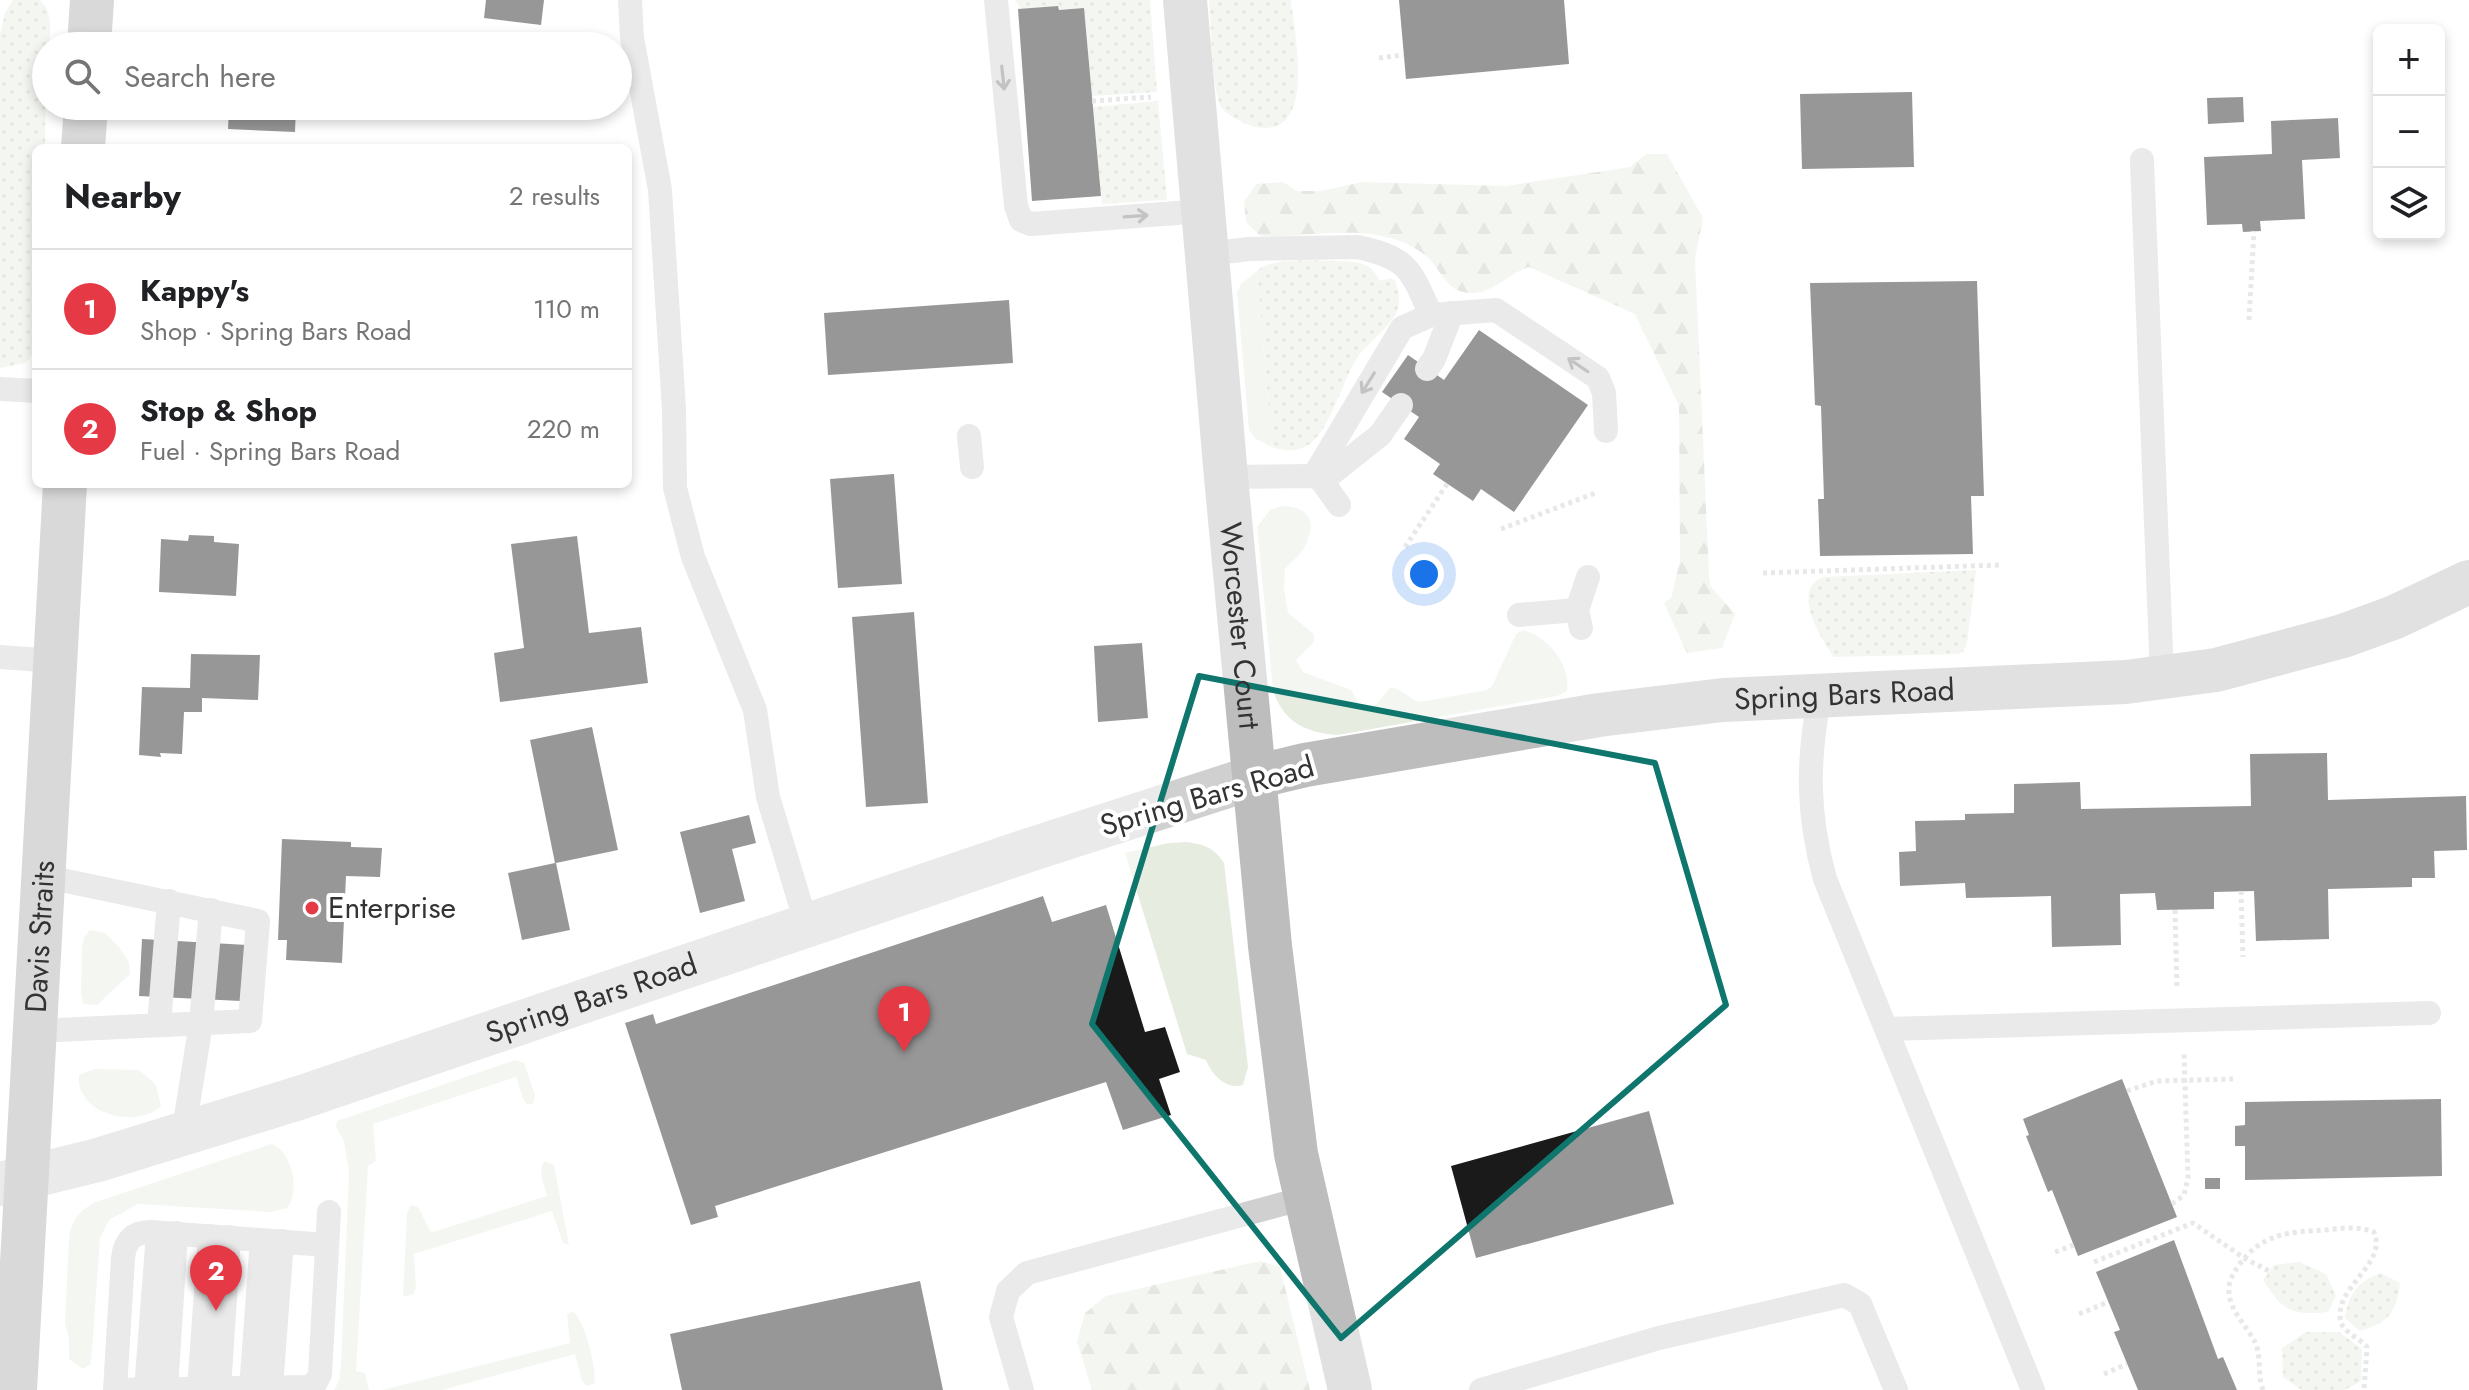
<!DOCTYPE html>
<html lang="en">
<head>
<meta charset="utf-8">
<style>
  :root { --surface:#fff; --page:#f2f2f2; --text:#202124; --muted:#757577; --line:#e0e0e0; --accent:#e63946 }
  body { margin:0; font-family:Jost,sans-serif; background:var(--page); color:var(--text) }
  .controls { position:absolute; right:24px; top:24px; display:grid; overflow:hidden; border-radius:12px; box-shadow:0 4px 12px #0003 }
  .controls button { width:72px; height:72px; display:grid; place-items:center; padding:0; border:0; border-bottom:2px solid var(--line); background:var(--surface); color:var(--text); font:40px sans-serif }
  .you { position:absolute; left:1424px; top:574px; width:28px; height:28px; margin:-20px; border:6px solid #fff; border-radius:50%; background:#1a73e8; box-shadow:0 0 0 12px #1a73e833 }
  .badge { display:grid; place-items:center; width:52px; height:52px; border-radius:50%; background:var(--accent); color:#fff; font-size:26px; font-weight:700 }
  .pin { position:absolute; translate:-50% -66px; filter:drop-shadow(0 2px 4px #0008) }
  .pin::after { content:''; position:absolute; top:42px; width:28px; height:24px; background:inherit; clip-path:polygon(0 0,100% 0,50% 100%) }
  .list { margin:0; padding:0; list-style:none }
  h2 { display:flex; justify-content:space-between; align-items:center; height:104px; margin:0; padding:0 32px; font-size:34px }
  h2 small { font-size:26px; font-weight:400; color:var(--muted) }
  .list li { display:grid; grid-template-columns:52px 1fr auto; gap:24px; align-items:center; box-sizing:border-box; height:120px; padding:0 32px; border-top:2px solid var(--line) }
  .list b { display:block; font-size:30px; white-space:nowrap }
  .list p { margin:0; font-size:26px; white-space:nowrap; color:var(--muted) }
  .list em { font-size:26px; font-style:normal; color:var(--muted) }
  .icon { flex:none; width:44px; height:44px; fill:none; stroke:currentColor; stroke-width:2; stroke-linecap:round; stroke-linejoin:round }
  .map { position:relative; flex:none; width:2469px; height:1390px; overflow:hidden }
  .search { position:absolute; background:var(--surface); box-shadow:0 4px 12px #0003; left:32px; top:32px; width:600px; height:88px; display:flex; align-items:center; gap:20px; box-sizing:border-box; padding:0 28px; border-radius:44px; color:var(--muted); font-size:30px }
  .panel { position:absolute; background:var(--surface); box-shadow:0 4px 12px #0003; left:32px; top:144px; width:600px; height:344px; border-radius:12px }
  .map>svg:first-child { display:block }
  .grass { fill:url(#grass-dots) }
  .forest { fill:url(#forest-firs) }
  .garden { fill:#e6ecdf }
  .building { fill:#1a1a1a }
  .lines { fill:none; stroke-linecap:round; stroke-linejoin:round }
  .path { stroke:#cdcdcd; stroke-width:5; stroke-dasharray:4 4; stroke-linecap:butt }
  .lane { stroke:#d0d0d0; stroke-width:24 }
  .street { stroke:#d0d0d0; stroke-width:44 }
  .secondary { stroke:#bdbdbd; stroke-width:44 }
  .primary { stroke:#ababab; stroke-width:44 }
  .oneway { stroke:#7a7a7a }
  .marked { fill:none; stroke:#0f766e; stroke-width:6; stroke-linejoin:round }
  .poi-dot { fill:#e63946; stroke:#fff; stroke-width:3 }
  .labels { text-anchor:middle; stroke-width:8; stroke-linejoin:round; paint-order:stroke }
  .street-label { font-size:30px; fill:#333; stroke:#fff }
  .poi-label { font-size:30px; fill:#333; stroke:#fff; text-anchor:start }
</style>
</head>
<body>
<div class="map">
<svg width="2469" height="1390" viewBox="0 0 2469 1390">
  <defs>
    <pattern id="grass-dots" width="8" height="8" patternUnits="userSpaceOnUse" patternTransform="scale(2)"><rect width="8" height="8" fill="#e6ecdf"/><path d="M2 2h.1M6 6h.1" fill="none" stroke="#c6cbc0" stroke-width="1.8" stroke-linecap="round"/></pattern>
    <pattern id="forest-firs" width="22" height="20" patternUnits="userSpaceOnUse" patternTransform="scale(2)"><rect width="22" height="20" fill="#e6ecdf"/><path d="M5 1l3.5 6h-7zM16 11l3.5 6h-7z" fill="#c6cbc0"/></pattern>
  </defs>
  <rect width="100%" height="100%" fill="#fff"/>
  <g class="grass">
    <path d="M13 0H40C53 13 50 28 49 46H46L45 148H36V349L26 363 0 368V35L5 13Z"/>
    <path d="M1015 0H1150L1157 92 1092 96 1084 8 1059 10 1058 6 1021 9Z"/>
    <path d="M1209 0H1291C1294 33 1318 139 1256 127 1245 124 1226 116 1220 105 1212 87 1211 23 1209 0Z"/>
    <path d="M1158 101 1167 200 1102 204 1093 107Z"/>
    <path d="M1341 261C1362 263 1370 262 1380 281L1391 278 1395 281C1399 291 1401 299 1397 311 1390 328 1368 342 1357 358 1343 380 1331 425 1313 441 1302 452 1286 452 1272 447L1257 271C1272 256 1320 261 1341 261Z"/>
    <path d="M1976 570 1967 643 1963 652 1958 654 1834 657C1820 638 1790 588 1824 577Z"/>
    <path d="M2299 1262 2326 1274 2336 1296 2328 1312C2291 1316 2283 1311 2263 1280L2274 1265Z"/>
    <path d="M2381 1273 2400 1283C2396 1313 2389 1322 2360 1331L2345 1318C2349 1293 2357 1282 2381 1273Z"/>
    <path d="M2306 1332H2339L2362 1349 2361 1381 2345 1390H2302L2283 1377 2282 1348Z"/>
  </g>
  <g class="forest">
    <path d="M1646 154H1667L1703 218 1695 259 1709 574 1710 586 1735 614 1722 648 1687 653 1664 603 1671 598 1680 561 1679 406 1635 314 1529 267C1510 273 1494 292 1474 293 1450 294 1445 278 1432 262 1427 255 1415 248 1407 244 1361 223 1309 238 1260 236L1246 222 1244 202 1256 184 1283 182 1297 191H1321L1363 182 1507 186 1630 167Z"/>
    <path d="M1260 1261 1280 1267 1310 1390H1092L1077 1342 1085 1313 1106 1296Z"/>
  </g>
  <g class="garden">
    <path d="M1257 271 1272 447 1256 439 1249 430 1237 292 1241 284Z"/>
    <path d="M1281 506C1313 506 1317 525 1303 550 1298 557 1290 563 1285 569L1284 588 1288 613 1314 634V642L1296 660 1303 672 1351 690C1358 700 1357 709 1372 709L1390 688C1403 688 1408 699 1420 702L1487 690 1492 686 1516 634 1523 630C1548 637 1571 664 1567 691L1557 696 1338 735C1306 733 1283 722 1273 690L1257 527 1270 510Z"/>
    <path d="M1187 842C1204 845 1214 847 1224 863L1248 1067 1243 1085C1226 1090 1212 1075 1206 1060L1187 1054 1125 853 1169 843Z"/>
    <path d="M90 930 105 933 118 946 129 962 130 974 97 1005 83 1004 81 994 82 945 84 938Z"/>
    <path d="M515 1060 524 1063 535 1095 533 1104H527L524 1101 516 1077 373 1124 376 1161 368 1166 356 1371 365 1373 369 1390H334L339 1381 341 1366 349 1173 344 1141 336 1127 337 1121Z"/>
    <path d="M95 1069 139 1070 156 1085 161 1106C136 1130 75 1114 79 1075Z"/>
    <path d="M271 1144C292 1150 301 1192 287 1208L271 1212 138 1204 109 1220 100 1238 91 1364 83 1369 69 1359V1338L65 1324 69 1238C71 1219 82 1208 99 1201Z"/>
    <path d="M545 1161 554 1165 569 1245 563 1243 552 1211 414 1254 416 1288 413 1295 403 1296 407 1213 411 1205 418 1207 430 1231 433 1232 547 1196C545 1185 536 1171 545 1161Z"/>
    <path d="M572 1311C584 1317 598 1371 594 1384L587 1386 582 1381 575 1354 442 1390H382L570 1343 567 1315Z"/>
  </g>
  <g class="building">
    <path d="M486 0H544L541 25 484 18Z"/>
    <path d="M1399 0H1564L1569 64 1406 79Z"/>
    <path d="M1058 6 1059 10 1084 8 1101 196 1032 201 1018 9Z"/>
    <path d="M1912 92 1914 167 1802 169 1800 94Z"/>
    <path d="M2243 97 2244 122 2208 124 2207 98Z"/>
    <path d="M229 106H296L295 132 228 129Z"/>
    <path d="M2338 118 2340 158 2302 160 2305 219 2260 221 2261 231 2243 232 2242 224 2207 225 2204 157 2272 154 2271 121Z"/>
    <path d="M1977 281 1984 496H1971L1973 554 1820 556 1818 499H1824L1821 406 1815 405 1810 283Z"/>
    <path d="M1009 300 1013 363 828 375 824 313Z"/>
    <path d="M1479 330 1588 405 1514 512 1481 489 1473 501 1433 474 1440 464 1404 439 1419 417 1382 392 1408 355 1444 380Z"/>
    <path d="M894 474 902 584 838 588 830 479Z"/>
    <path d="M189 535 214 536V542L239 544 236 596 159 592 161 539 188 541Z"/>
    <path d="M577 536 589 633 641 627 648 683 500 702 494 653 524 648 511 544Z"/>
    <path d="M914 612 928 803 866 807 852 617Z"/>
    <path d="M1142 643 1148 718 1098 722 1094 646Z"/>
    <path d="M191 654 260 655 258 700 202 698V712H184L182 754 160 753 161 757 139 755 142 687 190 688Z"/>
    <path d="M592 727 618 850 556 863 570 930 522 940 508 873 555 863 530 740Z"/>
    <path d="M2327 753 2328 800 2466 796 2467 850 2434 851 2435 878H2412V887L2328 889 2329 939 2256 941 2254 891 2214 892V909L2157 910 2155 893 2120 894 2121 945 2052 947 2051 896 1966 898 1965 883 1900 886 1899 852 1916 851 1915 821 1965 820V814L2014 813V784L2080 782 2081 809 2251 806 2250 754Z"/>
    <path d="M749 815 756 843 732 849 745 901 700 913 680 832Z"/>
    <path d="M282 839 351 842V847L382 848 380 877 346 876 342 963 286 960 287 940H278Z"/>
    <path d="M1043 896 1052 922 1106 905 1145 1032 1165 1027 1180 1072 1159 1079 1171 1115 1123 1130 1106 1082 715 1206 718 1217 691 1225 625 1023 653 1014 656 1024Z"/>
    <path d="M142 939 264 946 261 1002 139 996Z"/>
    <path d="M2122 1079 2177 1217 2078 1256 2052 1190 2048 1192 2026 1136 2029 1135 2023 1119Z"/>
    <path d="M2441 1099 2442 1176 2245 1180V1146H2235V1126L2245 1125V1102Z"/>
    <path d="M1649 1111 1674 1204 1476 1258 1451 1166Z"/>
    <rect x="2205" y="1178" width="15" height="11"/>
    <path d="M2174 1240 2218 1359 2223 1357 2237 1390H2138L2114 1332 2120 1330 2096 1272Z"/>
    <path d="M920 1281 943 1390H682L670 1334Z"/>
  </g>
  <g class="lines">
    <g class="path">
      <path d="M1379 58 1404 55"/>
      <path d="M1092 101 1151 97"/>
      <path d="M2249 320 2254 231"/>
      <path d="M1501 529 1598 492"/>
      <path d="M1405 547 1447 484"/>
      <path d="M1763 573 1999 565"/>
      <path d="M2241 891 2243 957"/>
      <path d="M2175 910 2177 989"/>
      <path d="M2127 1091 2157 1081 2233 1079"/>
      <path d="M2172 1204 2184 1195 2188 1178 2184 1053"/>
      <path d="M2055 1252 2074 1245"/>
      <path d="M2094 1262 2193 1223 2244 1258 2269 1271"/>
      <path d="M2079 1314 2108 1302"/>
      <path d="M2104 1374 2127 1364"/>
      <path d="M2263 1390C2257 1375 2262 1357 2255 1342 2246 1325 2227 1308 2229 1287 2230 1279 2234 1272 2239 1265 2262 1233 2289 1232 2326 1230 2342 1228 2359 1226 2374 1232 2388 1265 2332 1288 2341 1322 2344 1333 2360 1338 2367 1347L2364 1390"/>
    </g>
    <g class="lane">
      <path d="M630 0 632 38 660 190 674 409 675 488 693 557 755 710 768 797 807 926"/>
      <path d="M996 0 1016 206 1021 220 1031 224 1203 211"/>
      <path d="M2142 160 2162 678"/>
      <path d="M1206 254 1249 249 1358 247C1410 259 1410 269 1431 315"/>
      <path d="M1427 369 1434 359 1452 313"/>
      <path d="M0 389 36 391"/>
      <path d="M969 436 972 467"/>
      <path d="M1314 476 1402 328 1431 315 1496 310 1598 378 1604 393 1606 431"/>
      <path d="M1226 477 1314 476 1322 481 1339 505"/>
      <path d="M1322 481 1380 435 1401 405"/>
      <path d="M1577 610 1588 577"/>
      <path d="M1519 615 1577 610 1581 628"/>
      <path d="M0 657 55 661"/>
      <path d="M1820 695C1807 761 1807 814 1825 879L2033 1390"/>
      <path d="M159 1025 169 901"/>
      <path d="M1887 1029 2429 1013"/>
      <path d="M35 1031 250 1021 258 921 42 876"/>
      <path d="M183 1135 201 1023 211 910"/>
      <path d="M327 1245 150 1232C133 1232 125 1241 123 1258L115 1390 309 1387 316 1382 320 1374 329 1212"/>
      <path d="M271 1388 282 1241"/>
      <path d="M166 1389 176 1233"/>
      <path d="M199 1389 210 1236"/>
      <path d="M219 1389 229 1237"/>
      <path d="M251 1389 262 1240"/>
      <path d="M146 1390 158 1233"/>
      <path d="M1022 1390 1001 1317 1008 1291 1027 1273 1305 1198"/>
      <path d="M1481 1390 1659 1338 1844 1295 1860 1304 1896 1390"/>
    </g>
    <path class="street" id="s1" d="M0 1184 98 1160 299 1098 1026 851 1255 777"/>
    <g class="secondary">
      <path id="s2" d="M1185 0 1226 477 1270 946 1296 1154 1350 1390"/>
      <path id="s3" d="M1255 777 1305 765 1599 715 1723 700 2126 682 2216 670 2343 636 2395 617 2469 582"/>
    </g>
    <g class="primary">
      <path d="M89 46 92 0"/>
      <path d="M83 148 86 106"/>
      <path id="s4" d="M15 1390 65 484"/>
    </g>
  </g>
  <defs><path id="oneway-shaft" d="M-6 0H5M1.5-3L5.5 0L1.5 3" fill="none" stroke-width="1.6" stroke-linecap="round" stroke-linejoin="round" transform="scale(2)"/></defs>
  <g class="oneway">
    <use href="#oneway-shaft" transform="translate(1003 78) rotate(84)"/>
    <use href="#oneway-shaft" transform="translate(1136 216) rotate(-4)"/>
    <use href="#oneway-shaft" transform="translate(1578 365) rotate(-146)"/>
    <use href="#oneway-shaft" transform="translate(1368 383) rotate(122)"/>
  </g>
  <path d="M0 0H2469V1390H0ZM1199 676 1655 763 1726 1005 1341 1338 1092 1024Z" fill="#fff" fill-opacity=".55" fill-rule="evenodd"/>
  <path class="marked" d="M1199 676 1655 763 1726 1005 1341 1338 1092 1024Z"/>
  <circle class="poi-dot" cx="312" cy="908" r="8"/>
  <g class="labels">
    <g class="street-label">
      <text dy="10" stroke="none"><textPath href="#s2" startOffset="628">Worcester Court</textPath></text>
      <text dy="10" stroke="none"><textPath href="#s3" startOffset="596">Spring Bars Road</textPath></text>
      <text transform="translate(1207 796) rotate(-16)" y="10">Spring Bars Road</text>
      <text dy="10" stroke="none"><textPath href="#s4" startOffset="454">Davis Straits</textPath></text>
      <text dy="10" stroke="none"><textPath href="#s1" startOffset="620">Spring Bars Road</textPath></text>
    </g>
    <g class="poi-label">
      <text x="328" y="918">Enterprise</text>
    </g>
  </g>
</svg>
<div class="controls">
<button>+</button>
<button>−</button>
<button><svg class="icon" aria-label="layers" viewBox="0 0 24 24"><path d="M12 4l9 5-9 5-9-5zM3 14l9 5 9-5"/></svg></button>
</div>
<div class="you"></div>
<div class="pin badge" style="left:904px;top:1052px">1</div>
<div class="pin badge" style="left:216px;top:1311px">2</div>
<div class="search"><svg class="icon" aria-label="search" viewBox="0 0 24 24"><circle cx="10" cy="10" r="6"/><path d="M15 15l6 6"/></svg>Search here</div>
<section class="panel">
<h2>Nearby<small>2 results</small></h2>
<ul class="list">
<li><span class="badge">1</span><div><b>Kappy's</b><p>Shop · Spring Bars Road</p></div><em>110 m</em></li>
<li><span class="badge">2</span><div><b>Stop &amp; Shop</b><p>Fuel · Spring Bars Road</p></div><em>220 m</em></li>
</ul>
</section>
</div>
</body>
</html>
